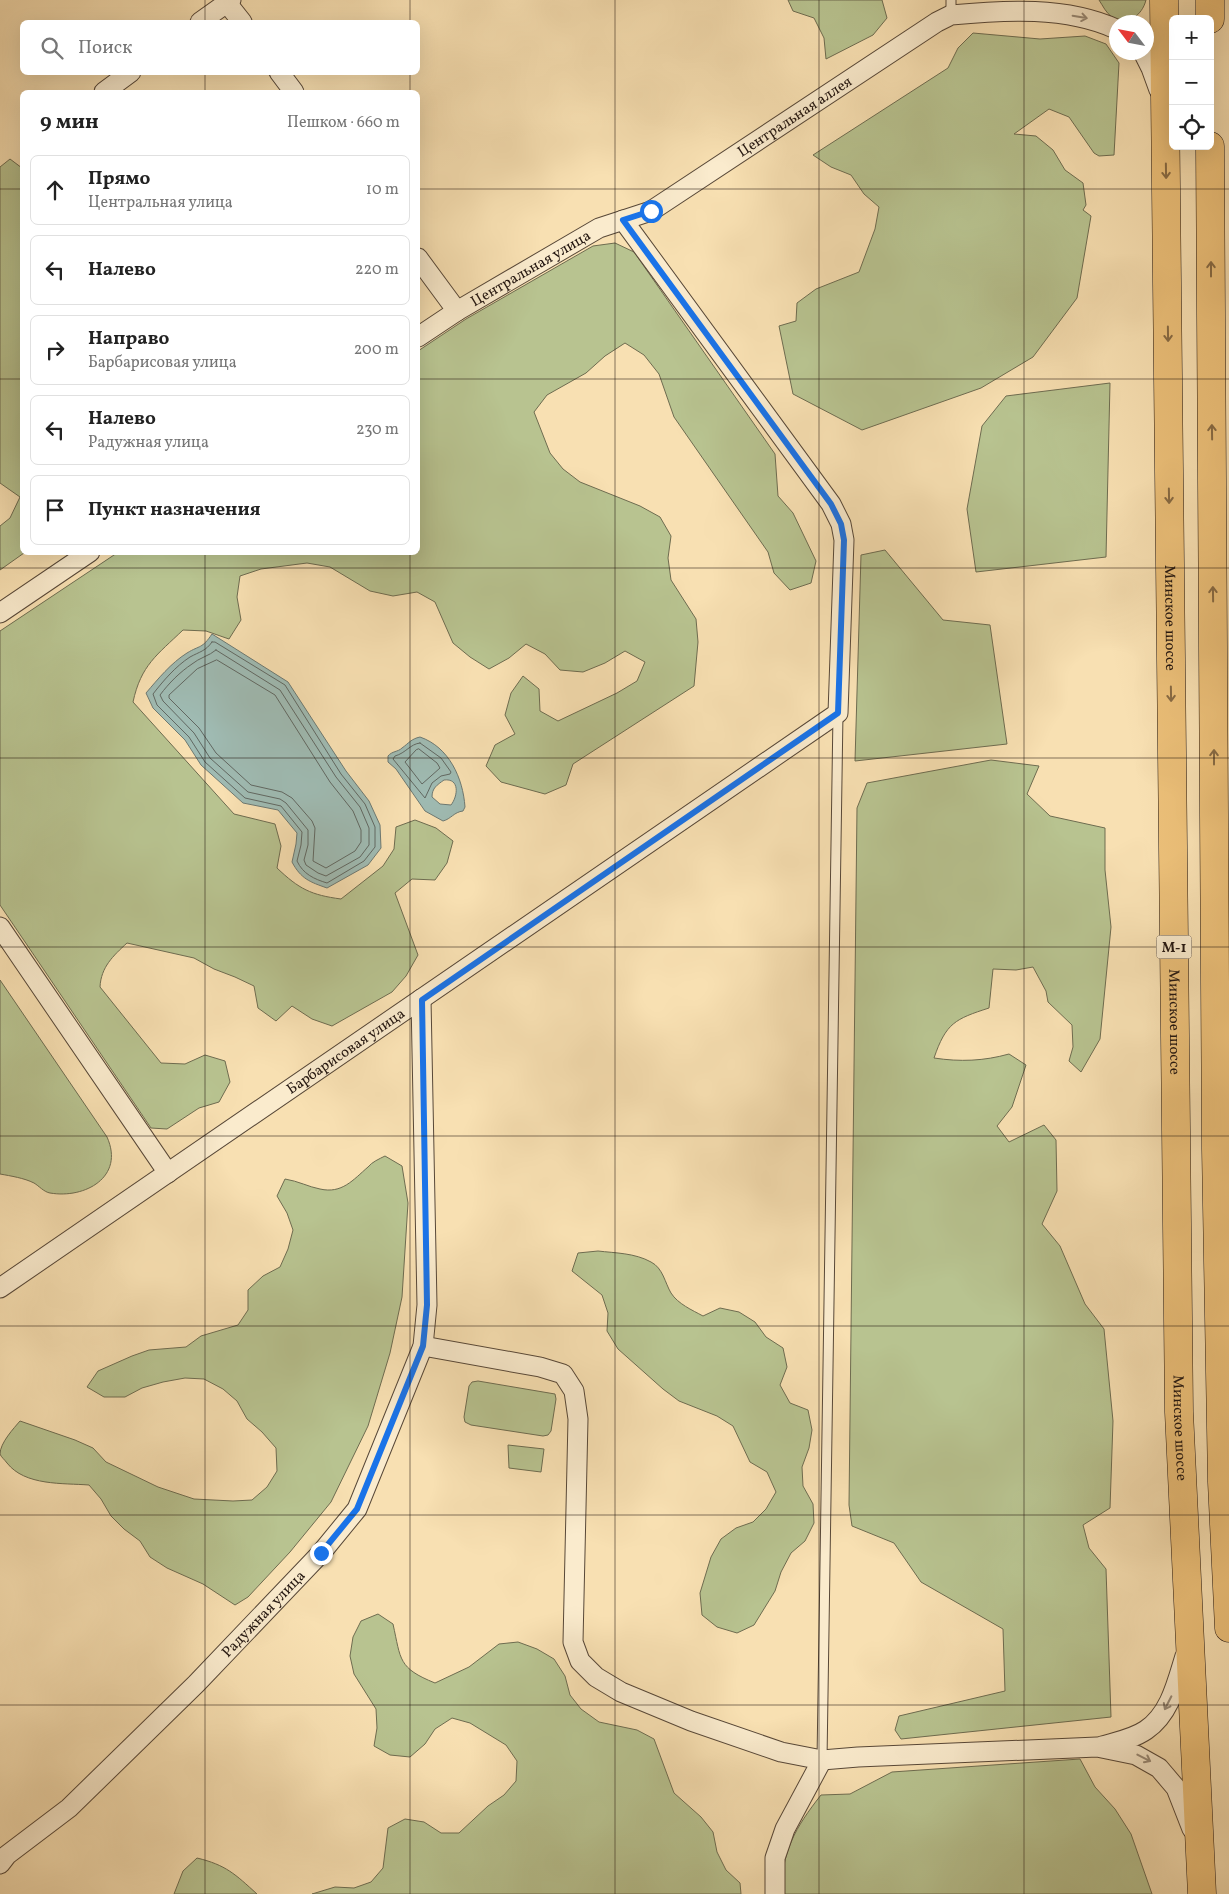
<!DOCTYPE html>
<html lang="ru">
<head>
<meta charset="utf-8">
<style>
  :root { --surface:#fff; --page:#f6f6f6; --text:#222; --muted:#767676; --line:#e0e0e0 }
  body { margin:0; font-family:Vollkorn,serif; background:var(--page); color:var(--text) }
  .controls { position:absolute; right:15px; top:15px; display:grid; overflow:hidden; border-radius:8px; box-shadow:0 5px 20px #0002 }
  .controls button { width:45px; height:45px; display:grid; place-items:center; padding:0; border:0; border-bottom:1px solid var(--line); background:var(--surface); color:var(--text); font:25px sans-serif }
  .compass { position:absolute; left:1109px; top:15px; width:45px; height:45px; border-radius:50%; background:var(--surface); box-shadow:0 5px 20px #0002; rotate:302deg }
  .stop { position:absolute; width:15px; height:15px; margin:-11px; border:4px solid #1a73e8; border-radius:50%; background:#fff }
  .stop.end { background:#1a73e8; border-color:#fff; box-shadow:0 1px 5px #0008 }
  .list { margin:0; padding:0; list-style:none }
  h2 { display:flex; justify-content:space-between; align-items:center; height:65px; margin:0; padding:0 20px; font-size:21px }
  h2 small { font-size:16px; font-weight:400; color:var(--muted) }
  .list li { display:grid; grid-template-columns:32px 1fr auto; gap:15px; align-items:center; box-sizing:border-box; height:70px; margin:0 10px 10px; padding:0 10px; border:1px solid var(--line); border-radius:8px }
  .list b { display:block; font-size:19px; white-space:nowrap }
  .list p { margin:0; font-size:16px; white-space:nowrap; color:var(--muted) }
  .list em { font-size:16px; font-style:normal; color:var(--muted) }
  .icon { flex:none; width:28px; height:28px; fill:none; stroke:currentColor; stroke-width:2; stroke-linecap:round; stroke-linejoin:round }
  .map { position:relative; flex:none; width:1229px; height:1894px; overflow:hidden }
  .search { position:absolute; background:var(--surface); box-shadow:0 5px 20px #0002; left:20px; top:20px; width:400px; height:55px; display:flex; align-items:center; gap:12px; box-sizing:border-box; padding:0 18px; border-radius:8px; color:var(--muted); font-size:19px }
  .panel { position:absolute; background:var(--surface); box-shadow:0 5px 20px #0002; left:20px; top:90px; width:400px; height:465px; border-radius:8px }
  .map>svg:first-child { display:block }
  .green { fill:#b8c390; stroke:#6e6c50 }
  .water { fill:#9fbbb3; stroke:#6d7972; fill-rule:evenodd }
  .lines { fill:none; stroke-linecap:round; stroke-linejoin:round }
  .shore { stroke:#616862; stroke-width:1 }
  .lane-casing { stroke:#584838; stroke-width:11 }
  .street-casing { stroke:#584838; stroke-width:21 }
  .highway-casing { stroke:#231610; stroke-width:29 }
  .lane { stroke:#faebcd; stroke-width:9 }
  .street { stroke:#faebcd; stroke-width:19 }
  .highway { stroke:#ecc079; stroke-width:28 }
  .oneway { stroke:#998b78 }
  .oneway2 { stroke:#886b44 }
  .route { stroke:#1a73e8; stroke-width:6 }
  .grid { fill:none; stroke:#231610; stroke-width:1; stroke-opacity:0.55 }
  .labels { text-anchor:middle; stroke-width:4; stroke-linejoin:round; paint-order:stroke }
  .shield { fill:#faebcd; stroke:#645649; stroke-width:1 }
  .shield-label { font-size:14px; font-weight:bold; fill:#231610 }
  .street-label { font-size:15px; fill:#231610; stroke:#faebcd }
</style>
</head>
<body>
<div class="map">
<svg width="1229" height="1894" viewBox="0 0 1229 1894">
  <rect width="100%" height="100%" fill="#f8e0b2"/>
  <filter id="stains"><feTurbulence type="fractalNoise" baseFrequency=".004" numOctaves="4"/><feColorMatrix values="0 0 0 0 .2 0 0 0 0 .09 0 0 0 0 .02 0 0 0 .5 -.17"/></filter>
  <radialGradient id="worn" r=".72"><stop offset=".6" stop-color="#630" stop-opacity="0"/><stop offset="1" stop-color="#630" stop-opacity=".3"/></radialGradient>
  <g class="green">
    <path d="M788 0H882L887 18 873 35 826 59 824 38 814 18 793 11Z"/>
    <path d="M1099 0H1146C1142 16 1127 26 1112 17 1106 13 1103 6 1099 0Z"/>
    <path d="M973 33 1040 39 1085 36 1106 44 1119 63 1114 155 1099 156 1094 153 1069 117 1049 109 1014 134 1036 136 1053 150 1065 170 1083 183 1086 205 1083 210 1091 216 1077 298 1033 357 981 388 862 430 793 394 779 326 796 321 797 303 816 289 859 272 875 229 879 207 864 194 851 175 831 167 813 155 948 68 958 48Z"/>
    <path d="M10 159 22 168V552L24 553 0 570V526L10 518 20 497 0 483V167Z"/>
    <path d="M615 243 634 252 775 454 778 496 793 513 816 561 811 583 790 590 774 573 768 552 674 417 659 374 644 355 625 343 605 356 586 373 547 395 534 412 550 453 563 469 580 482 640 506 660 517 671 536 668 558 671 580 696 619 698 642 694 686 573 764 566 785 545 794 501 782 486 766 495 745 515 734 505 715 511 693 523 676 539 689 540 711 558 721 617 693 637 681 645 662 625 651 605 663 583 672 560 670 545 654 526 644 509 658 489 669 470 657 453 643 435 602 417 592 393 596 370 591 330 567 307 563 261 569 240 576 237 597 241 620 229 639 206 631 183 630C157 655 141 665 133 702L234 814 275 824 281 846 277 868C299 889 311 895 341 899L383 866 394 849 396 827 415 820 436 828 453 841 447 863 435 880 412 879 395 893 418 955 406 976 392 992 332 1026 312 1019 292 1006 276 1021 258 1008 254 986 235 977 214 969 194 958 127 943C113 956 101 967 100 987L161 1063 185 1064 205 1055 225 1061 230 1082 219 1102 199 1108 167 1129 151 1128 0 905V631L117 553 418 552V351L466 319 593 246Z"/>
    <path d="M1110 383 1106 557 976 572 967 509 982 426 1006 396Z"/>
    <path d="M885 550 943 620 990 625 1007 744 855 761 861 555Z"/>
    <path d="M991 760 1039 766 1027 794 1050 816 1105 828V870L1111 927 1100 1039 1081 1072 1069 1061 1073 1047 1072 1025 1048 1002 1046 991 1033 967 1016 970 993 969 989 1008C955 1019 946 1023 934 1058 960 1062 984 1061 1009 1054L1026 1065 1012 1107 997 1126 1009 1142 1044 1125 1056 1140 1057 1191 1042 1224 1060 1246 1085 1304 1104 1329 1113 1421 1110 1508 1083 1525 1089 1548 1106 1569 1111 1717 901 1739 895 1730 899 1716 1005 1691 1003 1629 921 1582 894 1543 852 1526 849 1505 857 808 867 783Z"/>
    <path d="M0 980 107 1137C125 1177 85 1199 50 1193 44 1192 39 1186 34 1183 24 1178 11 1176 0 1174Z"/>
    <path d="M385 1156 402 1166 408 1203 402 1297 390 1353 368 1426 331 1502 290 1552 248 1597 235 1605 203 1584 167 1568 150 1557 140 1541 124 1529 111 1516 101 1499 89 1485C63 1483 25 1486 7 1463 5 1460 1 1457 0 1454 0 1443 14 1428 20 1421L75 1440 93 1448 106 1462 158 1487 194 1499 233 1501 252 1500 267 1487 277 1471 276 1448 262 1432 247 1419 237 1401 223 1389 204 1379 185 1378 163 1382 142 1388 125 1397H104L87 1387 98 1371 132 1356 149 1350 186 1347 201 1336 238 1325 248 1310V1290L263 1276 280 1267 288 1249 293 1230 287 1213 277 1196 285 1179C298 1181 309 1187 320 1189 342 1194 353 1180 368 1167 372 1162 379 1159 385 1156Z"/>
    <path d="M598 1251C615 1253 635 1253 651 1262 663 1268 665 1283 671 1293 678 1304 692 1310 703 1316L720 1308 739 1312 755 1322 766 1337 783 1348 787 1367 780 1385 790 1403 808 1410 812 1430 809 1448 802 1467 803 1486 813 1504 814 1523 805 1541 791 1553 781 1572 775 1591 754 1625 737 1633 717 1627 702 1615 700 1593 711 1557 721 1539 736 1528 753 1522 766 1509 776 1492 767 1472 750 1462 733 1426 717 1416 679 1401 663 1389 618 1349 607 1331 608 1313 602 1295 572 1271 578 1253Z"/>
    <path d="M478 1381 555 1394 556 1399 551 1431 548 1435 543 1436 471 1425 465 1422 464 1417 469 1386 472 1382Z"/>
    <path d="M508 1445 544 1449 541 1472 509 1468Z"/>
    <path d="M378 1614 393 1624C401 1660 398 1668 435 1683L469 1667 499 1644 518 1642 537 1649 554 1659 565 1676 570 1695 581 1709 599 1722 637 1730 654 1739 674 1793 701 1817 713 1832 717 1852 726 1870 740 1883 741 1894H312L335 1887 354 1888 371 1882 383 1868 388 1828 405 1819 424 1822 441 1833H459L488 1806 504 1795 516 1781 517 1761 506 1745 470 1723 452 1718 435 1729 425 1744 410 1757 390 1755 374 1746 377 1728 376 1709 354 1674 350 1656 353 1637 361 1621Z"/>
    <path d="M1080 1759 1095 1787 1115 1809 1131 1834 1152 1894H781C782 1851 795 1828 821 1795L850 1794 892 1772Z"/>
    <path d="M197 1858C226 1865 235 1874 257 1894H174L183 1871Z"/>
  </g>
  <g class="water">
    <path d="M212 634 288 682 346 771 369 801 380 825 381 848 368 865 327 888C310 882 301 879 292 862L296 844 297 833 278 810 243 803 201 765 185 740 153 708 146 693C158 679 171 663 187 653 200 645 202 649 212 634Z"/>
    <path d="M420 737C449 747 463 778 465 807L463 811C454 812 451 819 443 821L425 811 396 769 388 762V756C392 751 398 752 402 748 409 743 411 739 420 737ZM444 780C460 778 458 796 451 805L440 804 432 797C432 788 437 785 444 780Z"/>
  </g>
  <g class="lines">
    <g class="shore">
      <path d="M212 642H215L285 685 341 774 365 804 375 827V847L364 861 327 883C314 879 303 874 297 861L301 845 302 832 281 806 245 798 205 762 189 737 157 705 153 694C163 681 176 666 190 657 199 652 206 651 212 642Z"/>
      <path d="M216 650 280 690 336 777 360 807 369 828V845L360 857 326 876 318 873 306 865 304 860 308 845V830L286 803 280 799 248 792 210 758 194 733 163 701 160 695C169 683 180 672 192 664 199 658 209 656 216 650Z"/>
      <path d="M217 660 275 695 330 782 353 811 361 830V842L355 851 326 868 313 861 315 828 312 821 292 798 282 792 251 785 216 753 199 728 169 698V695L197 669Z"/>
      <path d="M420 743 441 758 451 772 450 774 441 776 432 783 425 798 393 759 395 756C406 753 410 744 420 743Z"/>
      <path d="M419 749 437 763 440 768 422 784 405 762 416 750Z"/>
    </g>
    <defs>
      <g id="lane">
        <path d="M951 15V0"/>
        <path d="M822 1760 838 713"/>
      </g>
      <g id="street">
        <path d="M227 3 242 22"/>
        <path d="M200 22 231 0"/>
        <path d="M1143 52 1151 68 1159 90"/>
        <path d="M279 72 294 92"/>
        <path d="M104 92 131 72"/>
        <path d="M418 258 457 311"/>
        <path id="s1" d="M418 337 457 311 599 228 651 211 937 22 951 15C1005 10 1066 6 1116 29"/>
        <path d="M0 613 90 552"/>
        <path d="M0 927 168 1173"/>
        <path id="s2" d="M0 1288 838 713 844 540 841 524 831 504 623 220"/>
        <path d="M423 1346 540 1367 563 1374 574 1391 578 1419 573 1642 580 1661 596 1677 621 1692 691 1721 781 1752 822 1760 858 1757 1097 1747 1136 1755 1159 1768 1176 1788 1192 1829"/>
        <path d="M1102 1746C1116 1742 1133 1739 1146 1730 1170 1714 1177 1682 1185 1656"/>
        <path id="s3" d="M0 1864 7 1855 69 1808 196 1684 321 1553 357 1509 423 1346 427 1305 421 999"/>
        <path d="M775 1894V1858L785 1829 822 1760"/>
      </g>
      <g id="highway">
        <path id="s4" d="M1164 0 1179 1412 1202 1894"/>
        <path d="M1210 0V19"/>
        <path d="M1210 146 1216 1149 1222 1482 1229 1628"/>
      </g>
    </defs>
    <use href="#lane" class="lane-casing"/>
    <use href="#street" class="street-casing"/>
    <use href="#highway" class="highway-casing"/>
    <use href="#lane" class="lane"/>
    <use href="#street" class="street"/>
    <use href="#highway" class="highway"/>
  </g>
  <defs><path id="oneway-shaft" d="M-6 0H5M1.5-3L5.5 0L1.5 3" fill="none" stroke-width="1.6" stroke-linecap="round" stroke-linejoin="round" transform="scale(1.25)"/></defs>
  <g class="oneway">
    <use href="#oneway-shaft" transform="translate(1080 17) rotate(10)"/>
    <use href="#oneway-shaft" transform="translate(1168 1703) rotate(117)"/>
    <use href="#oneway-shaft" transform="translate(1144 1758) rotate(27)"/>
  </g>
  <g class="oneway2">
    <use href="#oneway-shaft" transform="translate(1166 171) rotate(89)"/>
    <use href="#oneway-shaft" transform="translate(1211 269) rotate(-90)"/>
    <use href="#oneway-shaft" transform="translate(1168 334) rotate(89)"/>
    <use href="#oneway-shaft" transform="translate(1212 432) rotate(-91)"/>
    <use href="#oneway-shaft" transform="translate(1169 496) rotate(89)"/>
    <use href="#oneway-shaft" transform="translate(1213 594) rotate(-91)"/>
    <use href="#oneway-shaft" transform="translate(1171 694) rotate(89)"/>
    <use href="#oneway-shaft" transform="translate(1214 757) rotate(-90)"/>
  </g>
  <g class="lines">
    <path class="route" d="M321 1553 357 1509 423 1346 427 1305 422 1000 838 713 844 540 841 524 831 504 623 220 651 211"/>
  </g>
  <path class="grid" d="M205 0V22M410 0V22M615 0V1894M819 0V1894M1024 0V1894M205 72V92M410 72V92M0 189H22M418 189H1229M0 379H22M418 379H1229M205 552V1894M410 552V1894M0 568H1229M0 758H1229M0 947H1229M0 1136H1229M0 1326H1229M0 1515H1229M0 1705H1229"/>
  <g class="labels">
    <rect class="shield" x="1156.5" y="935.5" width="35" height="23" rx="4"/>
    <g class="shield-label">
      <text x="1174" y="952">М-1</text>
    </g>
    <g class="street-label">
      <text dy="5" stroke="none"><textPath href="#s1" startOffset="438">Центральная аллея</textPath></text>
      <text dy="5" stroke="none"><textPath href="#s1" startOffset="132">Центральная улица</textPath></text>
      <text dy="5" stroke="none"><textPath href="#s4" startOffset="618">Минское шоссе</textPath></text>
      <text dy="5" stroke="none"><textPath href="#s4" startOffset="1022">Минское шоссе</textPath></text>
      <text dy="5" stroke="none"><textPath href="#s2" startOffset="419">Барбарисовая улица</textPath></text>
      <text dy="5" stroke="none"><textPath href="#s4" startOffset="1428">Минское шоссе</textPath></text>
      <text dy="5" stroke="none"><textPath href="#s3" startOffset="364">Радужная улица</textPath></text>
    </g>
  </g>
  <rect width="100%" height="100%" filter="url(#stains)"/>
  <rect width="100%" height="100%" fill="url(#worn)"/>
</svg>
<div class="controls">
<button>+</button>
<button>−</button>
<button><svg class="icon" aria-label="locate" viewBox="0 0 24 24"><circle cx="12" cy="12" r="6"/><path d="M12 2v4M12 18v4M2 12h4M18 12h4"/></svg></button>
</div>
<svg class="compass" viewBox="-18 -18 36 36"><path d="M0-13l5 13h-10z" fill="#e53935"/><path d="M0 13l5-13h-10z" fill="#767676"/></svg>
<div class="stop" style="left:651px;top:211px"></div>
<div class="stop end" style="left:321px;top:1553px"></div>
<div class="search"><svg class="icon" aria-label="search" viewBox="0 0 24 24"><circle cx="10" cy="10" r="6"/><path d="M15 15l6 6"/></svg>Поиск</div>
<section class="panel">
<h2>9 мин<small>Пешком · 660 m</small></h2>
<ul class="list">
<li><svg class="icon" aria-label="ahead" viewBox="0 0 24 24"><path d="M12 20V5M6 11l6-6 6 6"/></svg><div><b>Прямо</b><p>Центральная улица</p></div><em>10 m</em></li>
<li><svg class="icon" aria-label="left" viewBox="0 0 24 24"><path d="M17 20v-9H6M10 6l-5 5 5 5"/></svg><div><b>Налево</b></div><em>220 m</em></li>
<li><svg class="icon" aria-label="right" viewBox="0 0 24 24"><path d="M7 20v-9h11M14 6l5 5-5 5"/></svg><div><b>Направо</b><p>Барбарисовая улица</p></div><em>200 m</em></li>
<li><svg class="icon" aria-label="left" viewBox="0 0 24 24"><path d="M17 20v-9H6M10 6l-5 5 5 5"/></svg><div><b>Налево</b><p>Радужная улица</p></div><em>230 m</em></li>
<li><svg class="icon" aria-label="arrive" viewBox="0 0 24 24"><path d="M6 21V4h12l-3 4 3 4H6"/></svg><div><b>Пункт назначения</b></div></li>
</ul>
</section>
</div>
</body>
</html>
